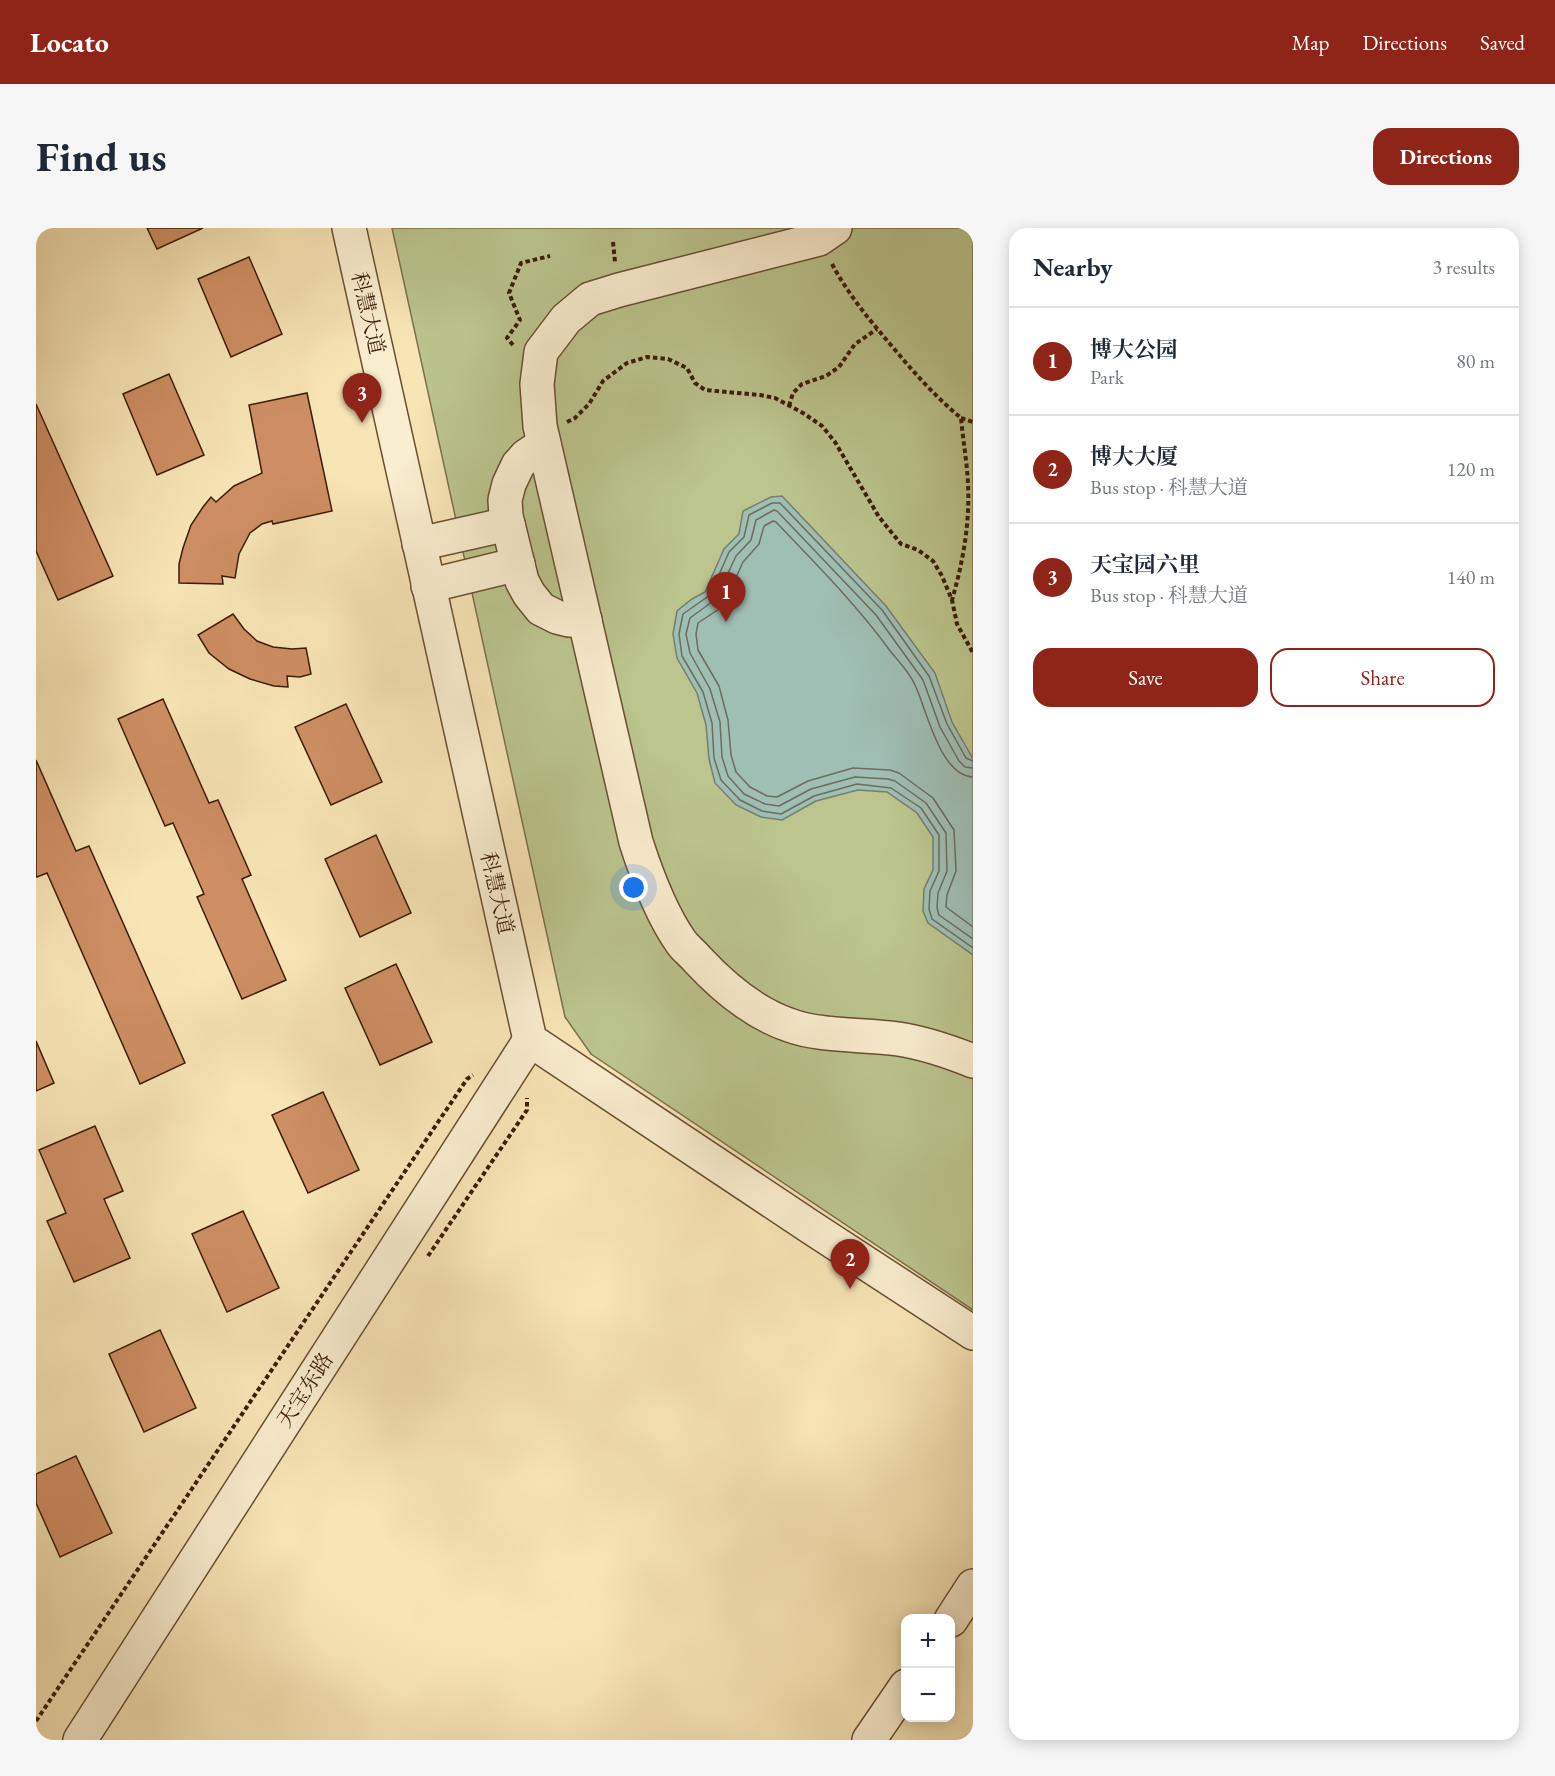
<!DOCTYPE html>
<html lang="en">
<head>
<meta charset="utf-8">
<style>
  :root { --surface:#fff; --page:#f6f6f7; --text:#1f2937; --muted:#747a83; --line:#e0e1e3; --accent:#8f2418 }
  body { margin:0; font-family:"EB Garamond","Noto Serif SC",serif; background:var(--page); color:var(--text) }
  .controls { position:absolute; right:18px; bottom:18px; display:grid; overflow:hidden; border-radius:12px; box-shadow:0 3px 15px #0003 }
  .controls button { width:54px; height:54px; display:grid; place-items:center; padding:0; border:0; border-bottom:2px solid var(--line); background:var(--surface); color:var(--text); font:30px sans-serif }
  .you { position:absolute; left:598px; top:660px; width:21px; height:21px; margin:-15px; border:4px solid #fff; border-radius:50%; background:#1a73e8; box-shadow:0 0 0 9px #1a73e833 }
  .badge { display:grid; place-items:center; width:39px; height:39px; border-radius:50%; background:var(--accent); color:#fff; font-size:20px; font-weight:700 }
  .pin { position:absolute; translate:-50% -50px; filter:drop-shadow(0 2px 3px #0008) }
  .pin::after { content:''; position:absolute; top:32px; width:21px; height:18px; background:inherit; clip-path:polygon(0 0,100% 0,50% 100%) }
  .list { margin:0; padding:0; list-style:none }
  h2 { display:flex; justify-content:space-between; align-items:center; height:78px; margin:0; padding:0 24px; font-size:26px }
  h2 small { font-size:20px; font-weight:400; color:var(--muted) }
  .list li { display:grid; grid-template-columns:39px 1fr auto; gap:18px; align-items:center; box-sizing:border-box; height:108px; padding:0 24px; border-top:2px solid var(--line) }
  .list b { display:block; font-size:22px; white-space:nowrap }
  .list p { margin:0; font-size:20px; white-space:nowrap; color:var(--muted) }
  .list em { font-size:20px; font-style:normal; color:var(--muted) }
  .actions { display:flex; gap:12px; padding:18px 24px }
  .actions a { flex:1; padding:14px 0; border:2px solid var(--accent); border-radius:18px; text-align:center; font-size:21px; color:var(--accent) }
  .actions .main { background:var(--accent); color:#fff }
  .map { position:relative; flex:none; width:937px; height:1512px; overflow:hidden; border-radius:18px }
  header { display:flex; align-items:center; gap:36px; box-sizing:border-box; height:84px; padding:0 30px; background:var(--accent); color:#fff }
  header strong { font-size:28px }
  nav { display:flex; gap:33px; margin-inline-start:auto; font-size:21px }
  .intro { display:flex; align-items:center; justify-content:space-between; box-sizing:border-box; height:144px; padding:0 36px }
  h1 { margin:0; font-size:42px }
  .button { padding:15px 27px; border-radius:18px; background:var(--accent); color:#fff; font-size:21px; font-weight:700 }
  main { display:flex; gap:36px; padding:0 36px }
  aside { flex:1; background:var(--surface); border-radius:18px; box-shadow:0 3px 15px #0003 }
  .map>svg:first-child { display:block }
  .green { fill:#bcc58e; stroke:#7c704c; stroke-width:1.5 }
  .water { fill:#9fbeb4; stroke:#777d70; stroke-width:1.5 }
  .lines { fill:none; stroke-linecap:round; stroke-linejoin:round }
  .shore { stroke:#6d6c5e; stroke-width:1.5 }
  .building { fill:#cf8e64; stroke:#3b1b09; stroke-width:1.5 }
  .minor-casing { stroke:#6a4e34; stroke-width:36 }
  .path { stroke:#3b1b09; stroke-width:4; stroke-dasharray:4.5 3; stroke-linecap:butt }
  .minor { stroke:#faeed0; stroke-width:33 }
  .labels { text-anchor:middle; stroke-width:6; stroke-linejoin:round; paint-order:stroke }
  .street-label { font-size:21px; fill:#3b1b09; stroke:#faeed0 }
</style>
</head>
<body>
<header>
<strong>Locato</strong>
<nav><a>Map</a><a>Directions</a><a>Saved</a></nav>
</header>
<div class="intro"><h1>Find us</h1><a class="button">Directions</a></div>
<main>
<div class="map">
<svg width="937" height="1512" viewBox="0 0 937 1512">
  <rect width="100%" height="100%" fill="#f8e5b6"/>
  <filter id="stains"><feTurbulence type="fractalNoise" baseFrequency=".00333" numOctaves="4"/><feColorMatrix values="0 0 0 0 .2 0 0 0 0 .09 0 0 0 0 .02 0 0 0 .5 -.17"/></filter>
  <radialGradient id="worn" r=".72"><stop offset=".6" stop-color="#630" stop-opacity="0"/><stop offset="1" stop-color="#630" stop-opacity=".3"/></radialGradient>
  <path class="green" d="M356 0H937V1082L555 826 529 789Z"/>
  <path class="water" d="M746 268 850 378 899 445 916 494 937 531V727L892 695 887 683 888 661 897 642V609L881 585 851 564 822 562 780 573 746 592 725 589 700 577 679 555 673 531 670 497 661 465 641 430 637 406 641 383 656 371 669 364 688 321 703 306 707 283 735 269Z"/>
  <g class="lines">
    <g class="shore">
      <path d="M937 533 930 530 911 496 893 448 846 382 744 275H736L713 287 708 309 693 324 674 367 647 386 643 406 646 428 667 464 676 495 678 530 685 552 704 572 726 583 745 586 778 568 821 556 855 560 885 580 903 607V643L894 663 893 681 896 691 937 720"/>
      <path d="M937 540 929 539 923 533 904 499 887 452 840 387 741 283 738 282 720 292 715 312 700 328 680 371 654 390 650 406 654 425 674 461 684 494 686 529 692 548 708 566 729 576 743 578 775 561 819 549 852 551 859 553 890 575 910 605 911 643 902 665 901 680 903 687 937 711"/>
      <path d="M937 549C904 548 891 482 879 457 874 445 863 434 855 424 821 377 780 336 740 294L737 293 728 298 723 316 707 334 688 376 683 381 662 395 660 406 662 422 683 458 692 492 695 527 700 544 714 559 731 568 741 569 772 553 817 540 854 542 863 545 897 570 918 602 920 643 911 667 910 679 937 699"/>
    </g>
  </g>
  <g class="building">
    <path d="M111 0H167L121 21Z"/>
    <path d="M213 29 246 106 195 129 162 51Z"/>
    <path d="M133 146 168 227 121 247 87 166Z"/>
    <path d="M271 165 296 283 237 296 236 293 226 296 214 305 203 326 199 350 186 348 187 356 143 355V336L147 320 155 297 167 279 175 269 180 274 198 258 226 245 213 177Z"/>
    <path d="M0 176 77 348 22 372 0 323Z"/>
    <path d="M197 386 208 401 221 413 237 419 256 421 270 420 275 446 264 449 251 448 252 459 238 458 214 451 193 441 173 425 162 407Z"/>
    <path d="M127 471 173 575 182 572 215 647 206 651 250 752 206 771 161 669 168 666 137 595 129 598 82 491Z"/>
    <path d="M310 476 346 554 295 577 259 499Z"/>
    <path d="M0 532 40 623 53 618 149 835 104 856 11 645 1 649 0 647Z"/>
    <path d="M340 607 375 685 324 709 289 631Z"/>
    <path d="M360 736 396 814 344 837 309 760Z"/>
    <path d="M0 813 18 855 0 863Z"/>
    <path d="M287 864 323 942 272 965 236 887Z"/>
    <path d="M59 898 87 963 68 971 94 1030 38 1054 11 993 30 985 3 922Z"/>
    <path d="M207 983 243 1060 191 1084 156 1006Z"/>
    <path d="M124 1102 160 1180 108 1204 73 1126Z"/>
    <path d="M40 1228 76 1305 24 1329 0 1275V1246Z"/>
  </g>
  <g class="lines">
    <defs>
      <g id="minor">
        <path d="M313 0 494 812 773 998 937 1105"/>
        <path d="M799 0 783 11 583 62 554 71 530 91 505 124 501 156 504 198 600 614C610 645 626 687 645 714 649 720 656 725 661 731 686 758 718 785 753 797 785 809 828 806 862 811 889 815 912 823 937 833"/>
        <path d="M508 216 490 228 482 237 473 256 469 272 470 288 486 353 493 366 505 381 521 389 533 392H549"/>
        <path d="M383 316 472 296"/>
        <path d="M392 358 482 336"/>
        <path d="M915 1392 937 1358"/>
        <path d="M44 1512 494 812"/>
        <path d="M833 1512 870 1458"/>
      </g>
    </defs>
    <use href="#minor" class="minor-casing"/>
    <g class="path">
      <path d="M577 14 579 34"/>
      <path d="M796 36C813 68 836 95 860 123 880 147 901 170 925 190 927 212 931 234 932 256 934 295 927 334 916 372"/>
      <path d="M477 117 471 110 484 92 473 65 485 35 514 28"/>
      <path d="M753 178 757 165 766 156 790 148 803 139 819 116 841 101"/>
      <path d="M925 190 937 194"/>
      <path d="M531 194 539 190 553 176 567 153 591 135 611 129 632 131 651 140 659 155 669 162 724 167 739 170 767 185 786 198 799 214 843 289 865 316 882 322 897 333 906 348 916 372 921 396 937 425"/>
      <path d="M392 1028 491 882V870"/>
      <path d="M0 1493 431 851 437 847"/>
    </g>
    <use href="#minor" class="minor"/>
  </g>
  <g class="labels">
    <g class="street-label">
      <text transform="translate(332 85) rotate(77)" y="7">科慧大道</text>
      <text transform="translate(461 665) rotate(77)" y="7">科慧大道</text>
      <text transform="translate(269 1162) rotate(-57)" y="7">天宝东路</text>
    </g>
  </g>
  <rect width="100%" height="100%" filter="url(#stains)"/>
  <rect width="100%" height="100%" fill="url(#worn)"/>
</svg>
<div class="controls">
<button>+</button>
<button>−</button>
</div>
<div class="you"></div>
<div class="pin badge" style="left:690px;top:394px">1</div>
<div class="pin badge" style="left:814px;top:1061px">2</div>
<div class="pin badge" style="left:326px;top:195px">3</div>
</div>
<aside>
<h2>Nearby<small>3 results</small></h2>
<ul class="list">
<li><span class="badge">1</span><div><b>博大公园</b><p>Park</p></div><em>80 m</em></li>
<li><span class="badge">2</span><div><b>博大大厦</b><p>Bus stop · 科慧大道</p></div><em>120 m</em></li>
<li><span class="badge">3</span><div><b>天宝园六里</b><p>Bus stop · 科慧大道</p></div><em>140 m</em></li>
</ul>
<div class="actions"><a class="main">Save</a><a>Share</a></div>
</aside>
</main>
</body>
</html>
